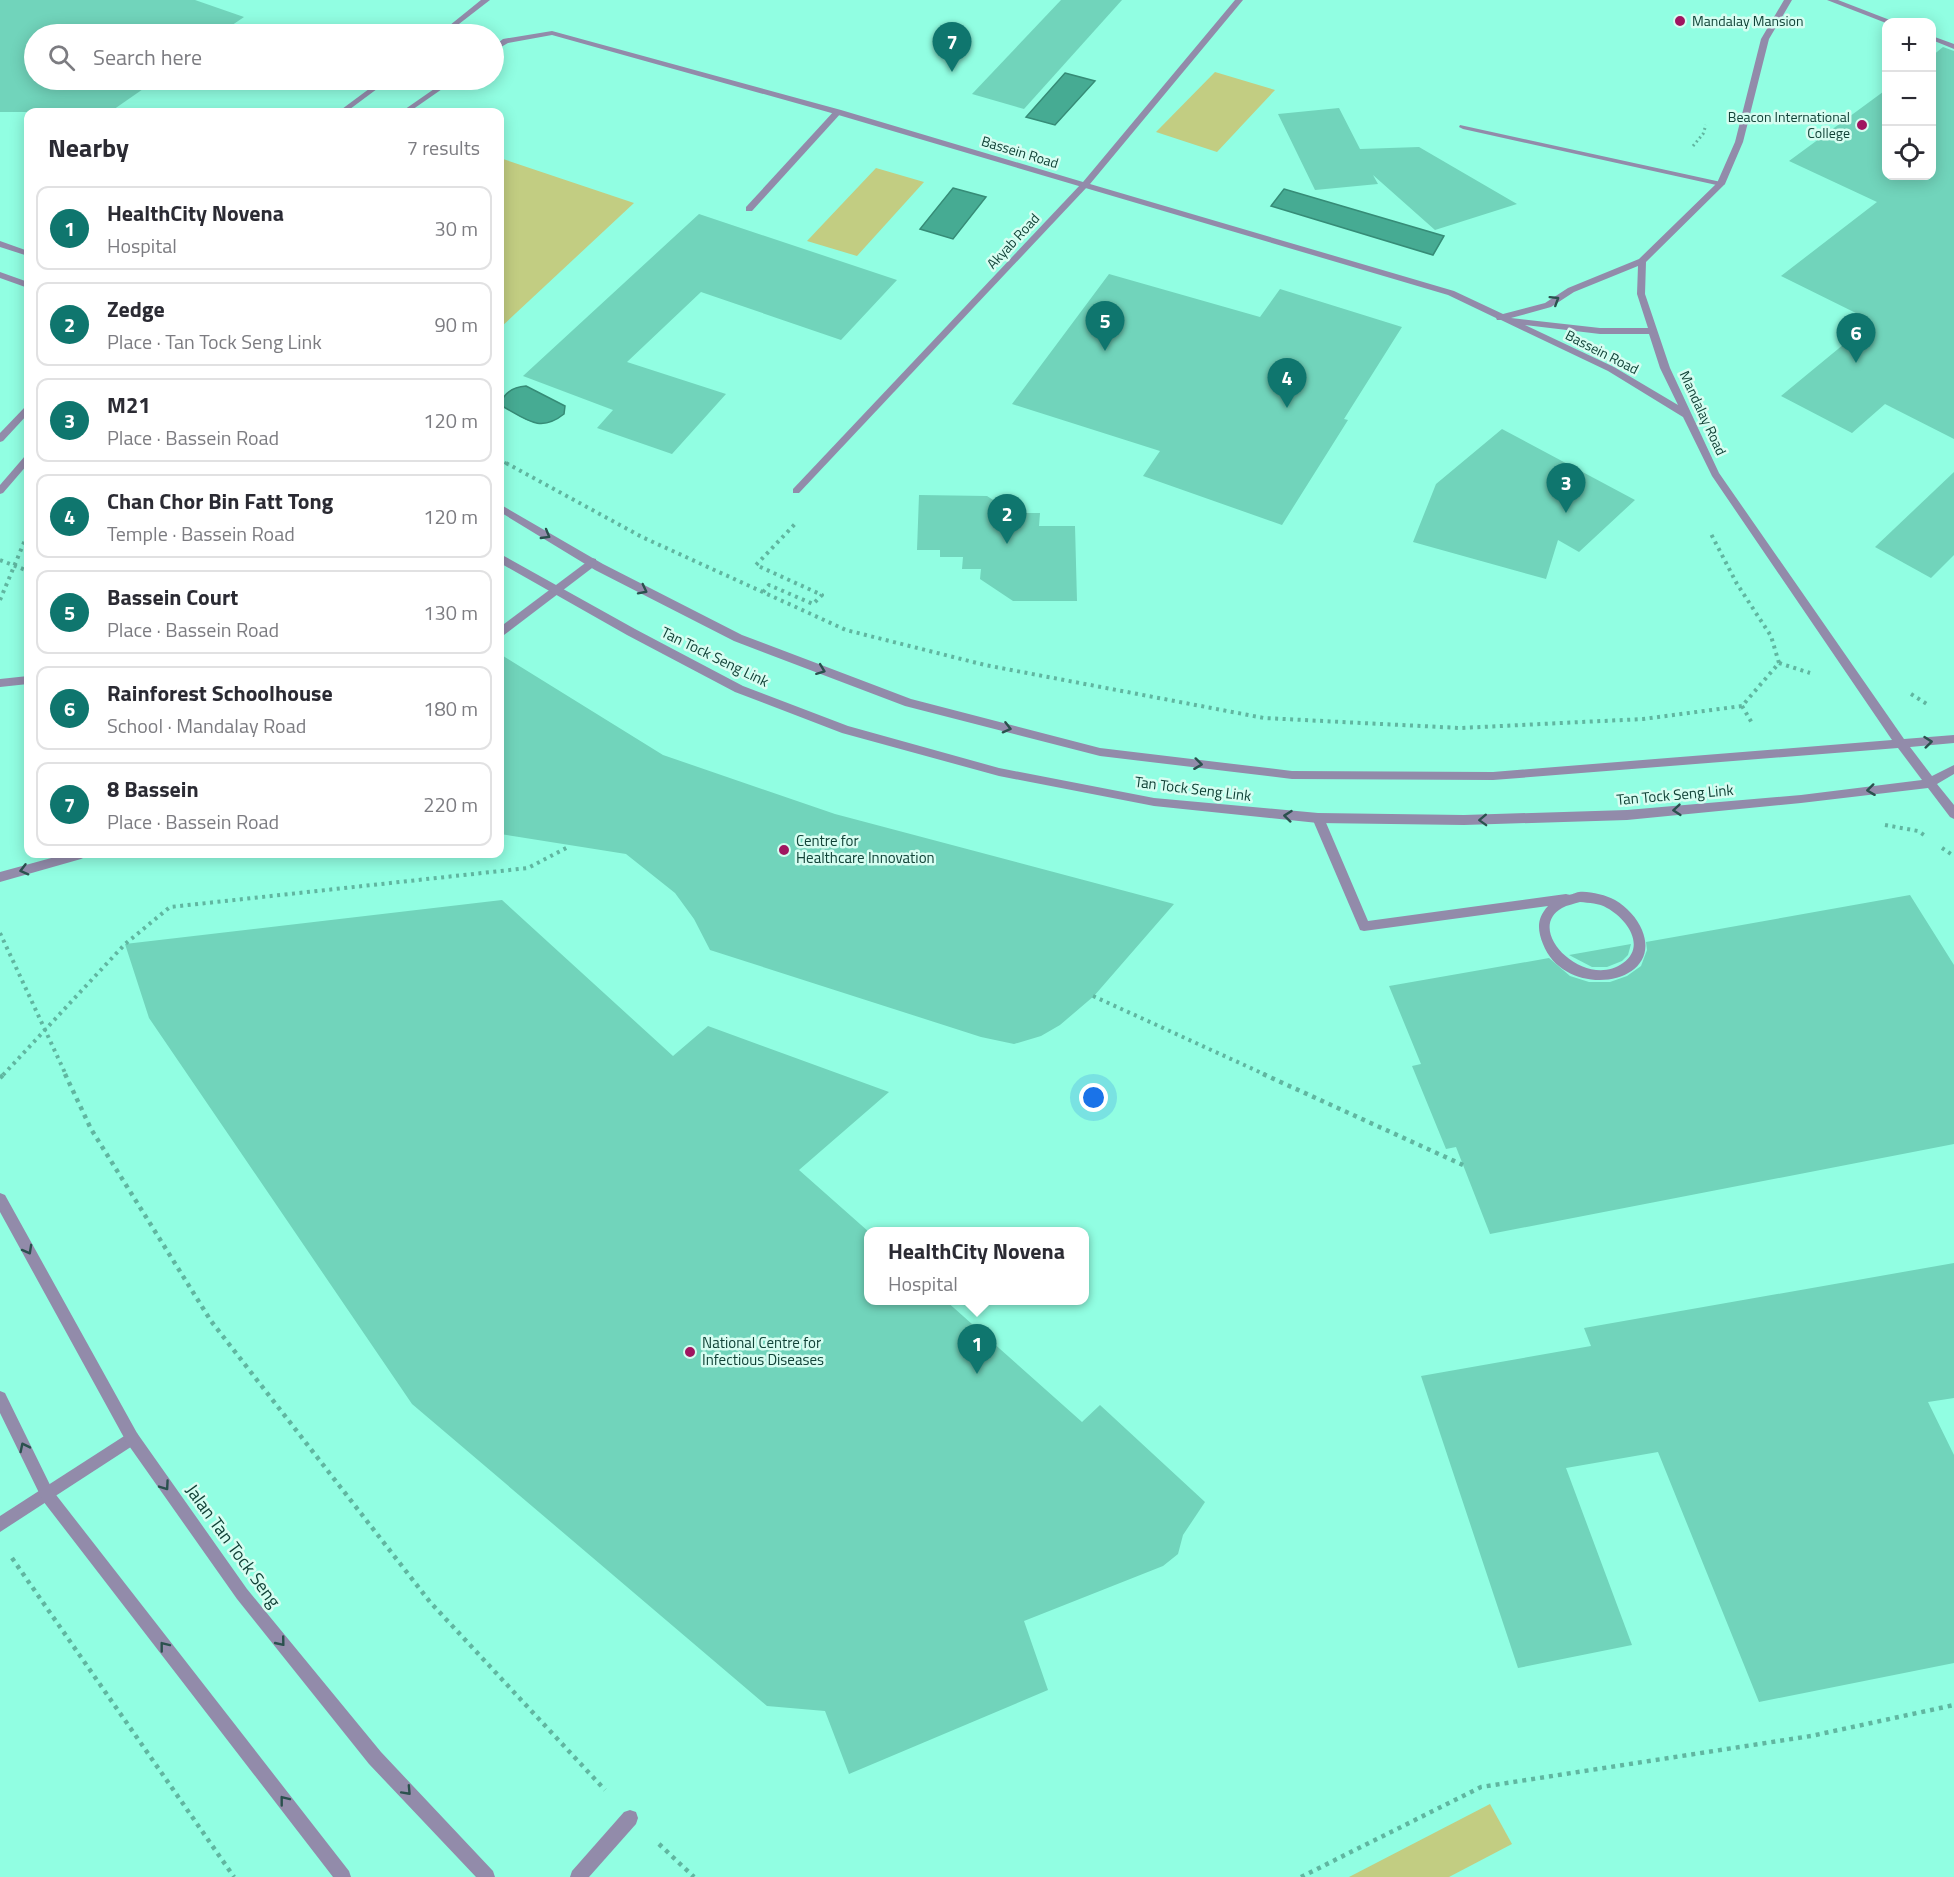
<!DOCTYPE html>
<html lang="en">
<head>
<meta charset="utf-8">
<style>
  :root { --surface:#fff; --page:#f7f7f7; --text:#2b2b33; --muted:#7c7c81; --line:#e1e1e2; --accent:#0f766e }
  body { margin:0; font-family:"Titillium Web",sans-serif; background:var(--page); color:var(--text) }
  .controls { position:absolute; right:18px; top:18px; display:grid; overflow:hidden; border-radius:12px; box-shadow:0 3px 15px #0003 }
  .controls button { width:54px; height:54px; display:grid; place-items:center; padding:0; border:0; border-bottom:2px solid var(--line); background:var(--surface); color:var(--text); font:30px sans-serif }
  .you { position:absolute; left:1094px; top:1098px; width:21px; height:21px; margin:-15px; border:4px solid #fff; border-radius:50%; background:#1a73e8; box-shadow:0 0 0 9px #1a73e833 }
  .badge { display:grid; place-items:center; width:39px; height:39px; border-radius:50%; background:var(--accent); color:#fff; font-size:20px; font-weight:700 }
  .pin { position:absolute; translate:-50% -50px; filter:drop-shadow(0 2px 3px #0008) }
  .pin::after { content:''; position:absolute; top:32px; width:21px; height:18px; background:inherit; clip-path:polygon(0 0,100% 0,50% 100%) }
  .popup { position:absolute; left:864px; top:1227px; width:225px; height:78px; box-sizing:border-box; display:grid; place-content:center; border-radius:12px; background:var(--surface); filter:drop-shadow(0 2px 4px #0005); font-size:20px; white-space:nowrap; color:var(--muted) }
  .popup b { font-size:22px; color:var(--text) }
  .popup::after { content:''; position:absolute; left:50%; top:100%; margin-left:-12px; border:12px solid transparent; border-top-color:var(--surface) }
  .list { margin:0; padding:0; list-style:none }
  h2 { display:flex; justify-content:space-between; align-items:center; height:78px; margin:0; padding:0 24px; font-size:26px }
  h2 small { font-size:20px; font-weight:400; color:var(--muted) }
  .list li { display:grid; grid-template-columns:39px 1fr auto; gap:18px; align-items:center; box-sizing:border-box; height:84px; margin:0 12px 12px; padding:0 12px; border:2px solid var(--line); border-radius:12px }
  .list b { display:block; font-size:22px; white-space:nowrap }
  .list p { margin:0; font-size:20px; white-space:nowrap; color:var(--muted) }
  .list em { font-size:20px; font-style:normal; color:var(--muted) }
  .icon { flex:none; width:33px; height:33px; fill:none; stroke:currentColor; stroke-width:2; stroke-linecap:round; stroke-linejoin:round }
  .map { position:relative; flex:none; width:1954px; height:1877px; overflow:hidden }
  .search { position:absolute; background:var(--surface); box-shadow:0 3px 15px #0003; left:24px; top:24px; width:480px; height:66px; display:flex; align-items:center; gap:15px; box-sizing:border-box; padding:0 21px; border-radius:33px; color:var(--muted); font-size:22px }
  .panel { position:absolute; background:var(--surface); box-shadow:0 3px 15px #0003; left:24px; top:108px; width:480px; height:750px; border-radius:12px }
  .map>svg:first-child { display:block }
  .green { fill:#c2cd82 }
  .water { fill:#46ab93; stroke:#368c77; stroke-width:1.5 }
  .building { fill:#71d4bb }
  .lines { fill:none; stroke-linecap:round; stroke-linejoin:round }
  .path-far2 { stroke:#60b6a0; stroke-width:3; stroke-dasharray:2 3; stroke-linecap:butt }
  .path-far1 { stroke:#60b6a0; stroke-width:4; stroke-dasharray:3 4.5; stroke-linecap:butt }
  .path { stroke:#60b6a0; stroke-width:4.5; stroke-dasharray:4 5; stroke-linecap:butt }
  .lane { fill:#928baa; fill-rule:evenodd }
  .street { fill:#928baa; fill-rule:evenodd }
  .path-bridge-far1 { stroke:#60b6a0; stroke-width:4; stroke-dasharray:3 4.5; stroke-linecap:butt }
  .path-bridge { stroke:#60b6a0; stroke-width:4.5; stroke-dasharray:4 5; stroke-linecap:butt }
  .oneway { stroke:#2b514e }
  .poi-dot { fill:#a01560; stroke:#d6fdf1; stroke-width:2 }
  .labels { text-anchor:middle; stroke-width:5; stroke-linejoin:round; paint-order:stroke }
  .far-poi-label { font-size:14px; fill:#114237; stroke:#d6fdf1; text-anchor:start }
  .far-street-label { font-size:14px; fill:#114237; stroke:#d6fdf1 }
  .street-label { font-size:15px; fill:#114237; stroke:#d6fdf1 }
  .poi-label { font-size:15px; fill:#114237; stroke:#d6fdf1; text-anchor:start }
  .near-street-label { font-size:18px; fill:#114237; stroke:#d6fdf1 }
</style>
</head>
<body>
<div class="map">
<svg width="1954" height="1877" viewBox="0 0 1954 1877">
  <rect width="100%" height="100%" fill="#91fee2"/>
  <g class="green">
    <path d="M1215 72 1275 90 1217 152 1156 132Z"/>
    <path d="M500 158 634 203 500 328Z"/>
    <path d="M876 168 924 182 857 256 807 241Z"/>
    <path d="M1490 1804 1512 1844 1449 1877H1349Z"/>
  </g>
  <g class="water">
    <path d="M1065 73 1095 81 1055 125 1026 117Z"/>
    <path d="M953 188 986 197 953 239 920 229Z"/>
    <path d="M1284 189 1444 236 1433 255 1271 206Z"/>
    <path d="M526 386 565 406 564 414C539 434 525 418 500 405 504 392 513 387 526 386Z"/>
  </g>
  <g class="building">
    <path d="M0 0H195L244 17 219 34H34V80H156L110 112H0Z"/>
    <path d="M1061 0H1122L1024 109 972 94Z"/>
    <path d="M1943 47 1954 51V439L1885 404 1852 433 1781 396 1872 321 1781 276 1877 202 1789 161 1887 89V176H1932V56Z"/>
    <path d="M1339 108 1360 149 1419 147 1517 204 1435 230 1373 175 1378 184 1315 190 1278 114Z"/>
    <path d="M699 214 897 280 841 340 701 292 627 362 726 394 672 454 597 428 613 410 523 376Z"/>
    <path d="M1109 274 1260 317 1280 289 1402 327 1344 419 1348 420 1282 525 1143 476 1160 451 1012 404Z"/>
    <path d="M1502 429 1635 500 1579 552 1558 540 1546 579 1413 542 1436 484Z"/>
    <path d="M1954 472V555L1931 578 1875 547Z"/>
    <path d="M919 495 987 496 1004 507H1018V513H1040L1039 526H1075L1077 601H1013L980 579 981 569H962L963 557H940V550H917Z"/>
    <path d="M500 654 663 755 835 814 1174 904 1094 996 1060 1025 1041 1036 1014 1044 981 1037 710 950 694 919 675 893 626 854 500 834Z"/>
    <path d="M1910 895 1954 965V1144L1490 1234 1456 1147 1446 1149 1412 1066 1421 1064 1389 986 1549 958 1570 976 1589 982H1610L1627 976 1641 966 1647 950 1646 942Z"/>
    <path d="M502 900 673 1056 708 1026 889 1092 799 1170 869 1232V1300H945L1082 1422 1100 1405 1205 1502 1183 1535 1178 1554 1163 1566 1024 1621 1048 1690 849 1774 825 1711 767 1706 412 1404 149 1018 125 944Z"/>
    <path d="M1631 944 1628 955 1622 961 1607 967H1592L1569 955Z"/>
    <path d="M1954 1263V1398L1928 1402 1954 1455V1663L1759 1702 1658 1452 1566 1468 1632 1645 1518 1668 1421 1376 1591 1346 1584 1328Z"/>
  </g>
  <g class="lines">
    <g class="path-far2">
      <path d="M1693 146 1703 134 1706 125"/>
      <path d="M500 460 509 465"/>
    </g>
    <g class="path-far1">
      <path d="M506 463 642 537 846 630 985 665 1264 718 1460 728 1643 719 1742 706 1779 663 1771 636 1737 584 1710 532"/>
      <path d="M763 592 769 585 813 604 822 595 756 565 795 524"/>
      <path d="M0 600 28 533"/>
      <path d="M1779 663 1810 673"/>
      <path d="M1911 694 1930 706"/>
      <path d="M1742 706 1752 723"/>
      <path d="M1885 825 1918 831 1924 835"/>
      <path d="M1942 848 1954 856"/>
      <path d="M0 933 66 1075"/>
      <path d="M1093 996 1266 1075"/>
    </g>
    <g class="path">
      <path d="M65 1074 91 1129 211 1321 430 1602 605 1790"/>
      <path d="M1263 1074 1463 1165"/>
      <path d="M12 1558 234 1877"/>
      <path d="M659 1844 694 1877"/>
      <path d="M1301 1877 1481 1787 1811 1736 1954 1705"/>
    </g>
    <g class="lane">
      <path d="M835 110 842 112 752 211H746V207Z"/>
      <path d="M1460 125 1721 182 1725 184 1721 186 1463 129 1459 127Z"/>
      <path d="M1081 184 1088 186 799 493H793V489Z"/>
      <path d="M592 558 596 559V565L504 635 500 636V627Z"/>
      <path d="M28 676V684L0 687V679Z"/>
      <path d="M1318 813 1324 818 1368 921 1566 894C1572 896 1573 893 1579 892 1590 891 1605 895 1615 900 1627 907 1637 918 1642 930 1665 986 1565 1001 1543 944 1537 929 1537 918 1548 906L1364 931 1360 930 1312 818ZM1580 902C1589 903 1599 903 1607 908 1626 918 1647 946 1623 963 1585 991 1523 930 1562 908 1567 905 1574 904 1580 902Z"/>
      <path d="M66 854H87L85 857 81 859 0 882V872Z"/>
      <path d="M132 1431 137 1433 139 1438 137 1443 0 1532V1516Z"/>
      <path d="M630 1810 636 1812 638 1818 636 1824 589 1877H570L572 1871 624 1812Z"/>
    </g>
    <g class="street">
      <path d="M481 0H490L446 34H439Z"/>
      <path d="M1235 0H1243L1090 184 1454 291 1503 314 1545 303 1568 288 1639 259 1717 183 1735 142 1761 39 1784 0H1792L1769 39 1743 142 1725 184 1646 262 1645 294 1670 368 1719 473 1904 739 1954 735V743L1910 747 1932 776 1954 765V774L1937 784 1954 805V819L1950 817 1928 788 1801 803 1627 820 1464 825 1318 823 1154 806 999 776 842 733 735 692 627 635 500 563V556H504L635 629 743 686 848 726 999 768 1154 798 1318 813 1464 815 1627 810 1801 795 1922 780 1898 748 1493 780 1292 779 1100 756 905 706 734 641 595 570 500 512V505L503 506 603 564 742 635 911 699 1100 748 1292 771 1493 772 1892 740 1712 476 1683 417 1608 371 1501 320H1497L1496 318 1448 295 835 114 552 35 508 43 494 51V46L503 39 552 31 841 110 1083 182ZM1638 266 1637 294 1648 328H1600L1511 318 1551 307 1574 292ZM1525 325 1600 334H1649L1660 368 1678 405 1614 367Z"/>
      <path d="M1827 0H1838L1895 22 1886 23Z"/>
      <path d="M1932 36 1954 44V49L1932 40Z"/>
      <path d="M381 80H389L346 112H338Z"/>
      <path d="M447 80H455L409 112H401Z"/>
      <path d="M0 241 28 251V256L0 247Z"/>
      <path d="M0 272 28 282V288L0 278Z"/>
      <path d="M28 406V414L3 441 0 442V433L25 407Z"/>
      <path d="M28 455V464L3 493 0 494V485L25 456Z"/>
      <path d="M0 1193 5 1195 137 1433 247 1589 381 1752 493 1871 495 1877H476L369 1764 237 1599 127 1443 0 1212Z"/>
      <path d="M0 1391 5 1393 53 1491 349 1871 351 1877H333L43 1501 0 1413Z"/>
    </g>
    <g class="path-bridge-far1">
      <path d="M0 560 28 571"/>
      <path d="M3 1075 125 944 170 907 528 868 570 846"/>
    </g>
    <path class="path-bridge" d="M0 1078 4 1074"/>
  </g>
  <defs><path id="oneway-chevron" d="M-2-3.5L2.5 0L-2 3.5" fill="none" stroke-width="1.6" stroke-linecap="round" stroke-linejoin="round" transform="scale(1.5)"/></defs>
  <g class="oneway">
    <use href="#oneway-chevron" transform="translate(1555 300) rotate(-32)"/>
    <use href="#oneway-chevron" transform="translate(546 535) rotate(30)"/>
    <use href="#oneway-chevron" transform="translate(643 590) rotate(27)"/>
    <use href="#oneway-chevron" transform="translate(821 670) rotate(21)"/>
    <use href="#oneway-chevron" transform="translate(1007 728) rotate(14)"/>
    <use href="#oneway-chevron" transform="translate(1928 742) rotate(-6)"/>
    <use href="#oneway-chevron" transform="translate(1198 764) rotate(7)"/>
    <use href="#oneway-chevron" transform="translate(1871 790) rotate(173)"/>
    <use href="#oneway-chevron" transform="translate(1677 810) rotate(175)"/>
    <use href="#oneway-chevron" transform="translate(1288 816) rotate(-174)"/>
    <use href="#oneway-chevron" transform="translate(1483 820) rotate(178)"/>
    <use href="#oneway-chevron" transform="translate(24 870) rotate(165)"/>
    <use href="#oneway-chevron" transform="translate(28 1250) rotate(61)"/>
    <use href="#oneway-chevron" transform="translate(24 1447) rotate(-116)"/>
    <use href="#oneway-chevron" transform="translate(165 1486) rotate(55)"/>
    <use href="#oneway-chevron" transform="translate(281 1642) rotate(51)"/>
    <use href="#oneway-chevron" transform="translate(164 1646) rotate(-128)"/>
    <use href="#oneway-chevron" transform="translate(407 1791) rotate(47)"/>
    <use href="#oneway-chevron" transform="translate(284 1800) rotate(-128)"/>
  </g>
  <g class="poi-dot">
    <circle cx="1680" cy="21" r="6"/>
    <circle cx="1862" cy="125" r="6"/>
    <circle cx="784" cy="850" r="6"/>
    <circle cx="690" cy="1352" r="6"/>
  </g>
  <g class="labels">
    <g class="far-poi-label">
      <text x="1692" y="26">Mandalay Mansion</text>
      <text x="1850" y="122" text-anchor="end">Beacon International<tspan x="1850" dy="16">College</tspan></text>
    </g>
    <g class="far-street-label">
      <text transform="translate(1020 152) rotate(17)" y="5">Bassein Road</text>
      <text transform="translate(1013 241) rotate(-47)" y="5">Akyab Road</text>
      <text transform="translate(1602 352) rotate(27)" y="5">Bassein Road</text>
      <text transform="translate(1703 413) rotate(65)" y="5">Mandalay Road</text>
    </g>
    <g class="street-label">
      <text transform="translate(715 657) rotate(26)" y="5">Tan Tock Seng Link</text>
      <text transform="translate(1193 789) rotate(7)" y="5">Tan Tock Seng Link</text>
      <text transform="translate(1675 795) rotate(-5)" y="5">Tan Tock Seng Link</text>
    </g>
    <g class="poi-label">
      <text x="796" y="846">Centre for<tspan x="796" dy="17">Healthcare Innovation</tspan></text>
      <text x="702" y="1348">National Centre for<tspan x="702" dy="17">Infectious Diseases</tspan></text>
    </g>
    <g class="near-street-label">
      <text transform="translate(233 1546) rotate(54)" y="6">Jalan Tan Tock Seng</text>
    </g>
  </g>
</svg>
<div class="controls">
<button>+</button>
<button>−</button>
<button><svg class="icon" aria-label="locate" viewBox="0 0 24 24"><circle cx="12" cy="12" r="6"/><path d="M12 2v4M12 18v4M2 12h4M18 12h4"/></svg></button>
</div>
<div class="you"></div>
<div class="pin badge" style="left:977px;top:1374px">1</div>
<div class="popup"><b>HealthCity Novena</b>Hospital</div>
<div class="pin badge" style="left:1007px;top:544px">2</div>
<div class="pin badge" style="left:1566px;top:513px">3</div>
<div class="pin badge" style="left:1287px;top:408px">4</div>
<div class="pin badge" style="left:1105px;top:351px">5</div>
<div class="pin badge" style="left:1856px;top:363px">6</div>
<div class="pin badge" style="left:952px;top:72px">7</div>
<div class="search"><svg class="icon" aria-label="search" viewBox="0 0 24 24"><circle cx="10" cy="10" r="6"/><path d="M15 15l6 6"/></svg>Search here</div>
<section class="panel">
<h2>Nearby<small>7 results</small></h2>
<ul class="list">
<li><span class="badge">1</span><div><b>HealthCity Novena</b><p>Hospital</p></div><em>30 m</em></li>
<li><span class="badge">2</span><div><b>Zedge</b><p>Place · Tan Tock Seng Link</p></div><em>90 m</em></li>
<li><span class="badge">3</span><div><b>M21</b><p>Place · Bassein Road</p></div><em>120 m</em></li>
<li><span class="badge">4</span><div><b>Chan Chor Bin Fatt Tong</b><p>Temple · Bassein Road</p></div><em>120 m</em></li>
<li><span class="badge">5</span><div><b>Bassein Court</b><p>Place · Bassein Road</p></div><em>130 m</em></li>
<li><span class="badge">6</span><div><b>Rainforest Schoolhouse</b><p>School · Mandalay Road</p></div><em>180 m</em></li>
<li><span class="badge">7</span><div><b>8 Bassein</b><p>Place · Bassein Road</p></div><em>220 m</em></li>
</ul>
</section>
</div>
</body>
</html>
